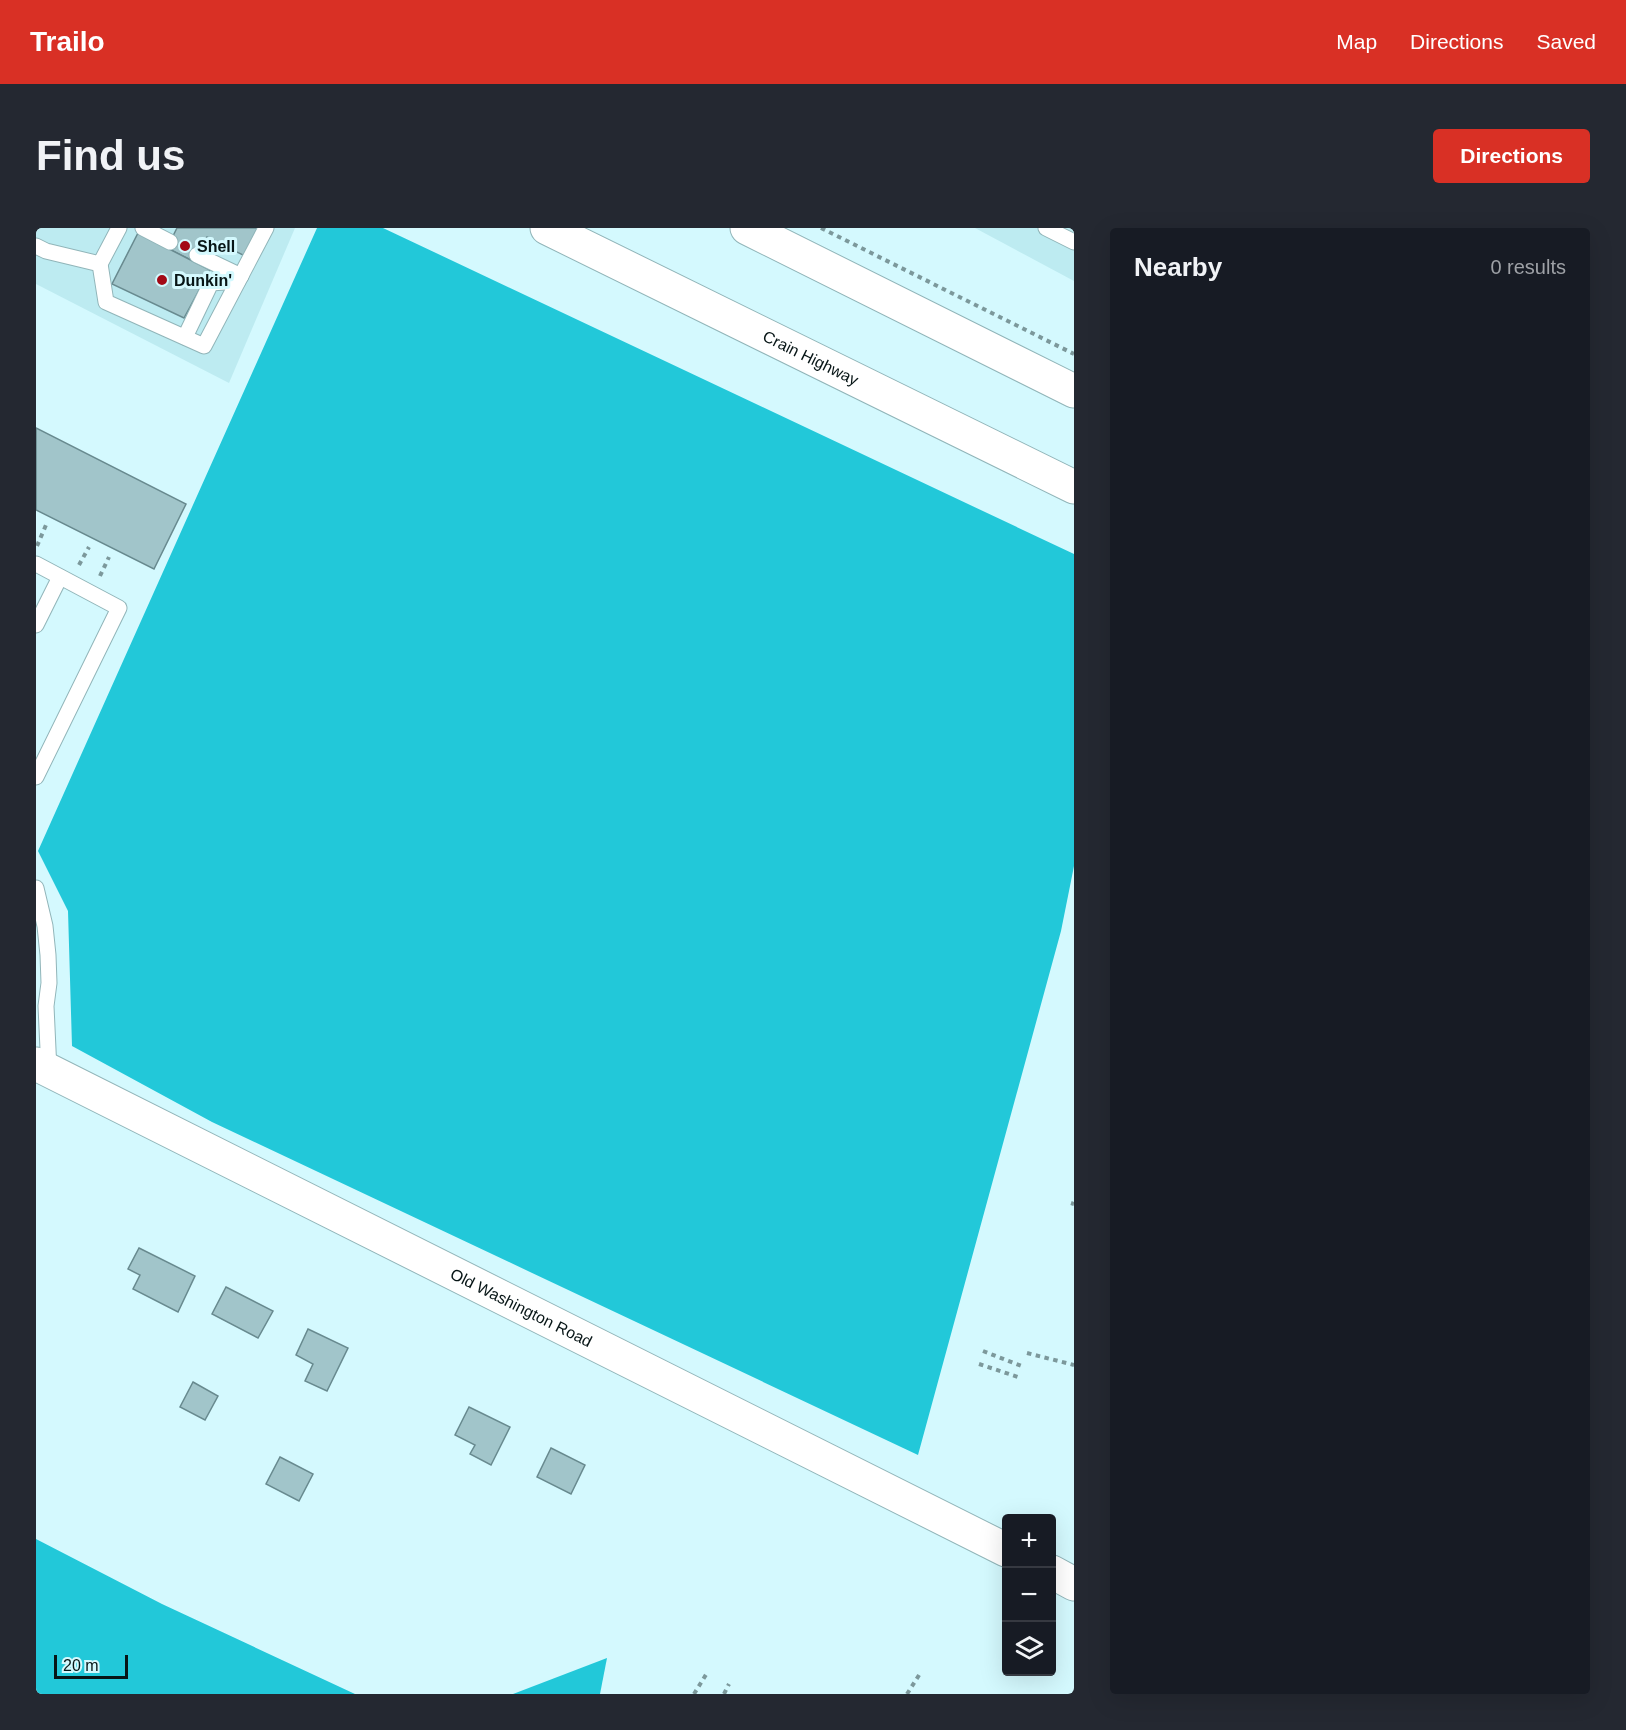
<!DOCTYPE html>
<html lang="en">
<head>
<meta charset="utf-8">
<style>
  :root { --surface:#171b24; --page:#242831; --text:#f1f3f6; --muted:#9ea1a6; --line:#363941; --accent:#d93025 }
  body { margin:0; font-family:Helvetica,sans-serif; background:var(--page); color:var(--text) }
  .controls { position:absolute; right:18px; bottom:18px; display:grid; overflow:hidden; border-radius:6px; box-shadow:0 6px 24px #0002 }
  .controls button { width:54px; height:54px; display:grid; place-items:center; padding:0; border:0; border-bottom:2px solid var(--line); background:var(--surface); color:var(--text); font:30px sans-serif }
  .scale { position:absolute; left:18px; bottom:15px; width:74px; box-sizing:border-box; padding-left:6px; border:3px solid #071516; border-top:0; font-size:16px; line-height:21px; white-space:nowrap; color:#071516; -webkit-text-stroke:4px #d4f9fe; paint-order:stroke }
  .list { margin:0; padding:0; list-style:none }
  h2 { display:flex; justify-content:space-between; align-items:center; height:78px; margin:0; padding:0 24px; font-size:26px }
  h2 small { font-size:20px; font-weight:400; color:var(--muted) }
  .icon { flex:none; width:33px; height:33px; fill:none; stroke:currentColor; stroke-width:2; stroke-linecap:round; stroke-linejoin:round }
  .map { position:relative; flex:none; width:1038px; height:1466px; overflow:hidden; border-radius:6px }
  header { display:flex; align-items:center; gap:36px; box-sizing:border-box; height:84px; padding:0 30px; background:var(--accent); color:#fff }
  header strong { font-size:28px }
  nav { display:flex; gap:33px; margin-inline-start:auto; font-size:21px }
  .intro { display:flex; align-items:center; justify-content:space-between; box-sizing:border-box; height:144px; padding:0 36px }
  h1 { margin:0; font-size:42px }
  .button { padding:15px 27px; border-radius:6px; background:var(--accent); color:#fff; font-size:21px; font-weight:700 }
  main { display:flex; gap:36px; padding:0 36px }
  aside { flex:1; background:var(--surface); border-radius:6px; box-shadow:0 6px 24px #0002 }
  .map>svg:first-child { display:block }
  .built { fill:#bdebf1 }
  .forest { fill:#22c8d9 }
  .building { fill:#a1c5ca; stroke:#688a8f; stroke-width:1.5 }
  .lines { fill:none; stroke-linecap:round; stroke-linejoin:round }
  .service-casing { stroke:#91b5b9; stroke-width:17 }
  .secondary-casing { stroke:#91b5b9; stroke-width:35 }
  .trunk-casing { stroke:#91b5b9; stroke-width:35 }
  .path { stroke:#7c989b; stroke-width:4; stroke-dasharray:4.5 4.5; stroke-linecap:butt }
  .service { stroke:#fff; stroke-width:15 }
  .secondary { stroke:#fff; stroke-width:33 }
  .trunk { stroke:#fff; stroke-width:33 }
  .poi-dot { fill:#a30916; stroke:#d4f9fe; stroke-width:2 }
  .labels { text-anchor:middle; stroke-width:6; stroke-linejoin:round; paint-order:stroke }
  .poi-label { font-size:16px; font-weight:bold; fill:#071516; stroke:#d4f9fe; text-anchor:start }
  .street-label { font-size:16px; fill:#071516; stroke:#d4f9fe }
</style>
</head>
<body>
<header>
<strong>Trailo</strong>
<nav><a>Map</a><a>Directions</a><a>Saved</a></nav>
</header>
<div class="intro"><h1>Find us</h1><a class="button">Directions</a></div>
<main>
<div class="map">
<svg width="1038" height="1466" viewBox="0 0 1038 1466">
  <rect width="100%" height="100%" fill="#d4f9fe"/>
  <g class="built">
    <path d="M0 0H259L193 155 0 56Z"/>
    <path d="M939 0H1038V53Z"/>
  </g>
  <g class="forest">
    <path d="M281 0H347L1038 326V638L1025 703 882 1227 176 894 36 818 32 683 2 623Z"/>
    <path d="M0 1311 126 1376 319 1466H0Z"/>
    <path d="M571 1430 564 1466H477Z"/>
  </g>
  <g class="building">
    <path d="M141 0H220L224 2 211 29 171 9 157 33 131 20Z"/>
    <path d="M102 5 174 42 148 90 76 56Z"/>
    <path d="M0 200 150 276 118 341 0 282Z"/>
    <path d="M103 1020 159 1048 142 1084 97 1061 104 1047 92 1041Z"/>
    <path d="M190 1059 237 1083 222 1110 176 1086Z"/>
    <path d="M272 1101 312 1120 291 1163 269 1153 277 1136 260 1127Z"/>
    <path d="M157 1154 182 1168 169 1192 144 1179Z"/>
    <path d="M433 1179 474 1199 455 1237 434 1226 439 1217 419 1207Z"/>
    <path d="M515 1220 549 1237 535 1266 501 1249Z"/>
    <path d="M244 1229 277 1246 263 1273 230 1256Z"/>
  </g>
  <g class="lines">
    <defs>
      <g id="service">
        <path d="M107 0 134 14"/>
        <path d="M1010 0 1038 14"/>
        <path d="M0 18 10 23 64 36 83 0"/>
        <path d="M161 27 205 48"/>
        <path d="M64 36 70 74 168 118 230 0"/>
        <path d="M149 109 175 55 202 53"/>
        <path d="M0 336 83 380 0 549"/>
        <path d="M0 397 24 349"/>
        <path d="M0 660 9 698 12 727 13 755 10 778 13 843"/>
      </g>
      <g id="secondary">
        <path id="s1" d="M0 836 970 1322"/>
        <path d="M1016 1344 1038 1356"/>
      </g>
      <g id="trunk">
        <path id="s2" d="M511 0 1038 259"/>
        <path d="M711 0 1038 163"/>
      </g>
    </defs>
    <use href="#service" class="service-casing"/>
    <use href="#secondary" class="secondary-casing"/>
    <use href="#trunk" class="trunk-casing"/>
    <g class="path">
      <path d="M785 0 1038 126"/>
      <path d="M1 318 10 297"/>
      <path d="M43 337 53 319"/>
      <path d="M64 348 73 329"/>
      <path d="M1035 975 1038 976"/>
      <path d="M947 1123 988 1139"/>
      <path d="M991 1125 1038 1137"/>
      <path d="M943 1136 985 1150"/>
      <path d="M658 1466 671 1445"/>
      <path d="M688 1466 693 1456"/>
      <path d="M871 1466 885 1444"/>
    </g>
    <use href="#service" class="service"/>
    <use href="#secondary" class="secondary"/>
    <use href="#trunk" class="trunk"/>
  </g>
  <g class="poi-dot">
    <circle cx="149" cy="18" r="6"/>
    <circle cx="126" cy="52" r="6"/>
  </g>
  <g class="labels">
    <g class="poi-label">
      <text x="161" y="24">Shell</text>
      <text x="138" y="58">Dunkin'</text>
    </g>
    <g class="street-label">
      <text dy="6" stroke="none"><textPath href="#s2" startOffset="294">Crain Highway</textPath></text>
      <text dy="6" stroke="none"><textPath href="#s1" startOffset="543">Old Washington Road</textPath></text>
    </g>
  </g>
</svg>
<div class="controls">
<button>+</button>
<button>−</button>
<button><svg class="icon" aria-label="layers" viewBox="0 0 24 24"><path d="M12 4l9 5-9 5-9-5zM3 14l9 5 9-5"/></svg></button>
</div>
<div class="scale">20 m</div>
</div>
<aside>
<h2>Nearby<small>0 results</small></h2>
<ul class="list">
</ul>
</aside>
</main>
</body>
</html>
